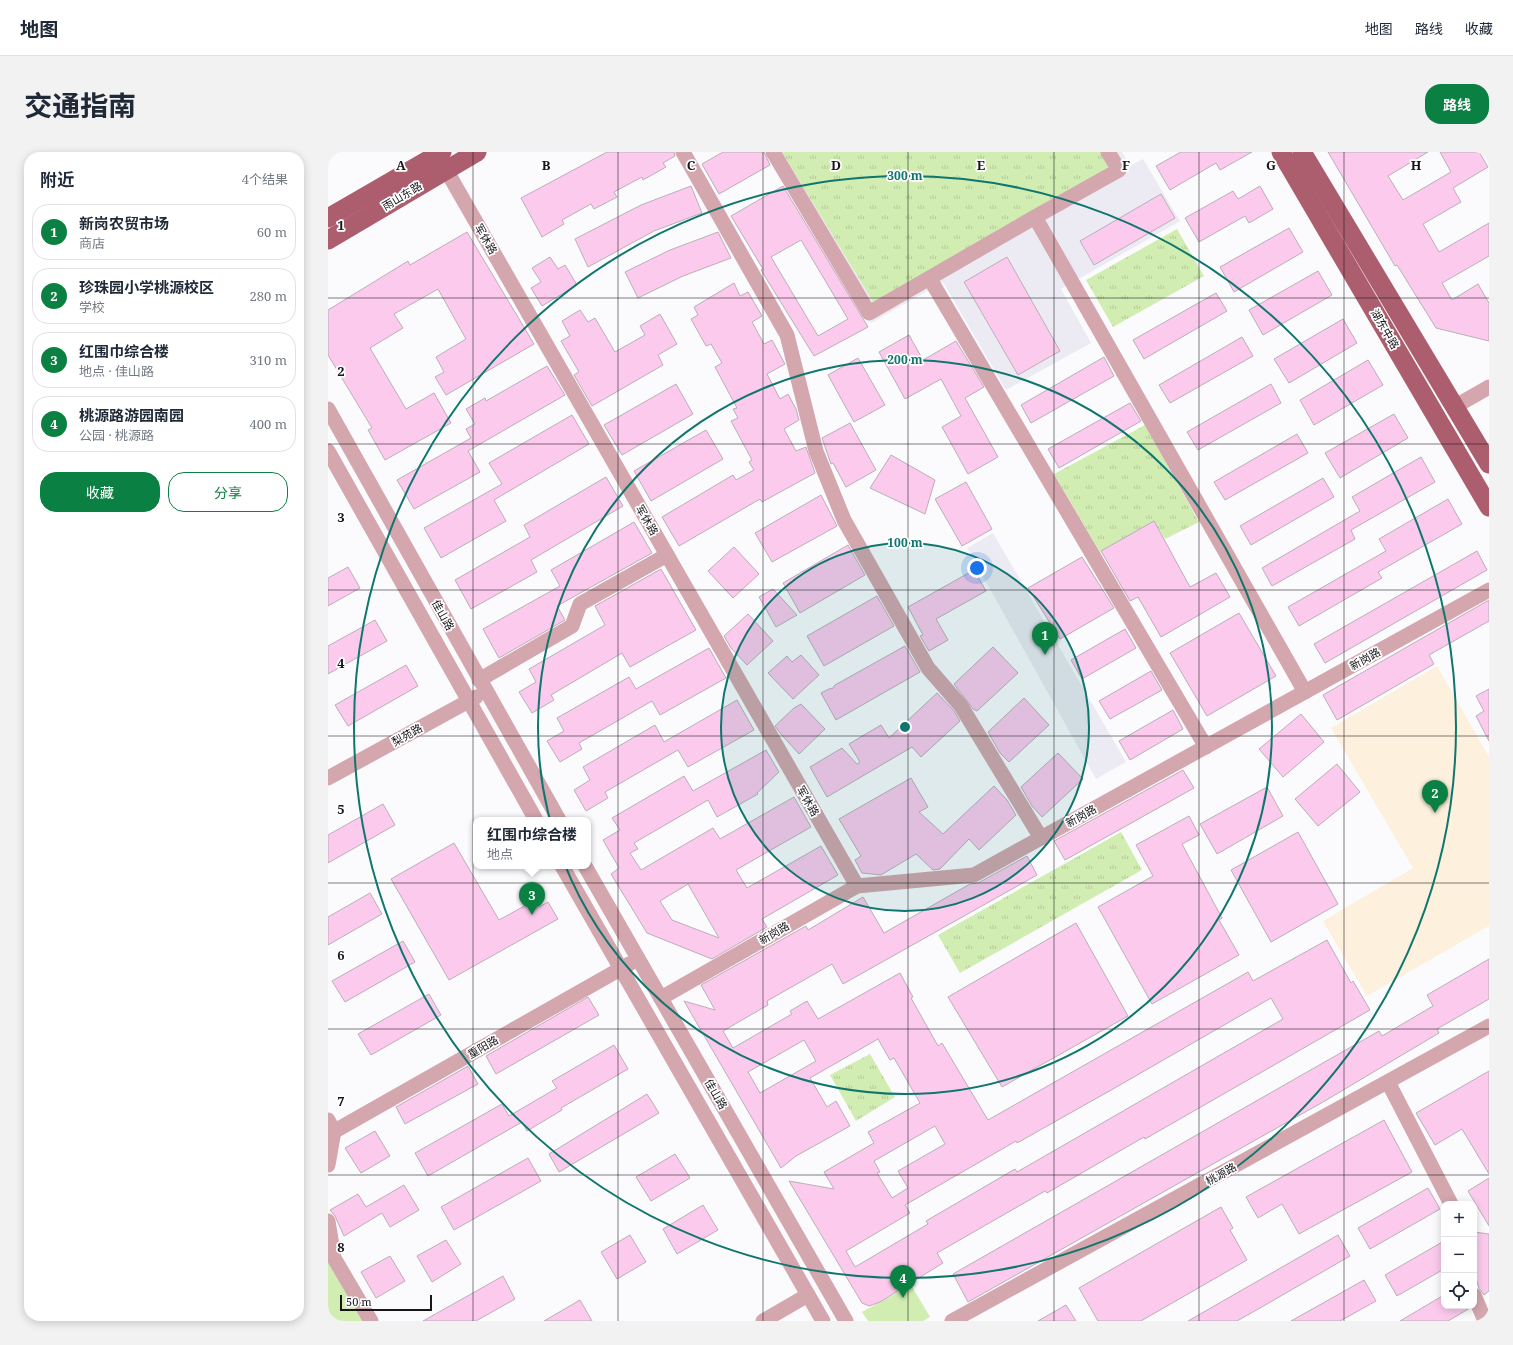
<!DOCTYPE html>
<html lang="zh">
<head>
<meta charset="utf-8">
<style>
  :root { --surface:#fff; --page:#f2f2f3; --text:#1f2937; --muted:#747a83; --line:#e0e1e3; --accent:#0b8043 }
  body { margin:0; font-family:"Noto Serif","Noto Sans SC",serif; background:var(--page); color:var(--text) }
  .controls { position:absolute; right:12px; bottom:12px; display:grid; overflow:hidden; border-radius:8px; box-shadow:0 2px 10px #0003 }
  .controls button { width:36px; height:36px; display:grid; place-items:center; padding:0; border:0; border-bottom:1px solid var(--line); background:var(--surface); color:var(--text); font:20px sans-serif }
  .scale { position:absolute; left:12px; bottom:10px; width:92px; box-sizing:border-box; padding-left:4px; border:2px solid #16151a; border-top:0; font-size:11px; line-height:14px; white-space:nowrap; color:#16151a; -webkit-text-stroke:3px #fff; paint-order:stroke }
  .you { position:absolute; left:649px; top:416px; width:14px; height:14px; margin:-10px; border:3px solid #fff; border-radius:50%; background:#1a73e8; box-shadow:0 0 0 6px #1a73e833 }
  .badge { display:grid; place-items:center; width:26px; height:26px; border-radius:50%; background:var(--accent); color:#fff; font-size:13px; font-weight:700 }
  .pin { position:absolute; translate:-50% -33px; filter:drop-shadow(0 1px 2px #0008) }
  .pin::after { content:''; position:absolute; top:21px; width:14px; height:12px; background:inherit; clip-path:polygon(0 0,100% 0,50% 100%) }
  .popup { position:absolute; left:145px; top:665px; width:118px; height:52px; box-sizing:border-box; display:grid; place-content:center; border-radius:8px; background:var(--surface); filter:drop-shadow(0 1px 3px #0005); font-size:13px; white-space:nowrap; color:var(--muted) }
  .popup b { font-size:15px; color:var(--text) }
  .popup::after { content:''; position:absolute; left:50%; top:100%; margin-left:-8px; border:8px solid transparent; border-top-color:var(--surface) }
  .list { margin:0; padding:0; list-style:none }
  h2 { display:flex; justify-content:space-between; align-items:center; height:52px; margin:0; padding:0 16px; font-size:17px }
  h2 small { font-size:13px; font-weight:400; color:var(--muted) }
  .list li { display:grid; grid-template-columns:26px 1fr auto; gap:12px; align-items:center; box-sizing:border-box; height:56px; margin:0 8px 8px; padding:0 8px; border:1px solid var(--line); border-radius:16px }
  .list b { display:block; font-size:15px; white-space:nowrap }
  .list p { margin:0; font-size:13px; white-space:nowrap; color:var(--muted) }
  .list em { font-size:13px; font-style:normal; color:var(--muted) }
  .actions { display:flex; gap:8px; padding:12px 16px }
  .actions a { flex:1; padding:9px 0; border:1px solid var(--accent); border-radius:16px; text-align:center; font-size:14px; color:var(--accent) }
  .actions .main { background:var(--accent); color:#fff }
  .icon { flex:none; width:22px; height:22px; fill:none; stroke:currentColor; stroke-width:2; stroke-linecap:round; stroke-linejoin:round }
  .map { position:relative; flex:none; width:1161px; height:1169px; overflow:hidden; border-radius:16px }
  header { display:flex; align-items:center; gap:24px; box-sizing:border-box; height:56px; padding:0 20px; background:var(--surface); border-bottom:1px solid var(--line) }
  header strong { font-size:19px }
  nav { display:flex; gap:22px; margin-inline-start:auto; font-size:14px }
  .intro { display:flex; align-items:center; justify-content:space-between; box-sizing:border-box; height:96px; padding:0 24px }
  h1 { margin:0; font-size:28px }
  .button { padding:10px 18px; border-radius:16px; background:var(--accent); color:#fff; font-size:14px; font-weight:700 }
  main { display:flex; gap:24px; padding:0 24px }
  aside { flex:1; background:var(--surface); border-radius:16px; box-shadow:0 2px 10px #0003 }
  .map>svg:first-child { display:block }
  .built { fill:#eceaf3 }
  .education { fill:#fdf0dc }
  .grass { fill:url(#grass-tufts) }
  .green { fill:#d1edb2 }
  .building { fill:#fccaed; stroke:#bbaeb7; fill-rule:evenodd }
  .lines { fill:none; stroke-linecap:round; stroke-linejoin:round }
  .minor { stroke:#d4a6ae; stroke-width:15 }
  .major { stroke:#ac5d6e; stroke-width:19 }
  .grid { fill:none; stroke:#16151a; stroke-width:1; stroke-opacity:0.55 }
  .ring { fill:none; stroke:#0f766e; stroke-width:2 }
  .labels { text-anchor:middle; stroke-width:3.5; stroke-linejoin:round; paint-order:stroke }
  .street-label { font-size:11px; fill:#16151a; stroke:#fff }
  .grid-label { font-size:13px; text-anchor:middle; font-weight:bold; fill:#16151a; stroke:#fff; stroke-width:3.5; stroke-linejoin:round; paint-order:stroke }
  .centre { fill:#0f766e; stroke:#fff; stroke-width:2 }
  .ring-label { font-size:12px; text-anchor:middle; font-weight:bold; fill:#0f766e; stroke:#fff; stroke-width:3.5; stroke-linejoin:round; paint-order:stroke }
</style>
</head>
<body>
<header>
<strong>地图</strong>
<nav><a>地图</a><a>路线</a><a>收藏</a></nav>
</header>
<div class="intro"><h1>交通指南</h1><a class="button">路线</a></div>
<main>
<aside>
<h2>附近<small>4个结果</small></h2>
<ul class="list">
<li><span class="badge">1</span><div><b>新岗农贸市场</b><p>商店</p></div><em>60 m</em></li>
<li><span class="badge">2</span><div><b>珍珠园小学桃源校区</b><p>学校</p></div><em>280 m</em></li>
<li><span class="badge">3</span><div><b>红围巾综合楼</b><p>地点 · 佳山路</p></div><em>310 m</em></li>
<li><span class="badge">4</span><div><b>桃源路游园南园</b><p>公园 · 桃源路</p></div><em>400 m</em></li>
</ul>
<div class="actions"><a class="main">收藏</a><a>分享</a></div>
</aside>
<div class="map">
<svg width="1161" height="1169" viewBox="0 0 1161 1169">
  <defs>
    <pattern id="grass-tufts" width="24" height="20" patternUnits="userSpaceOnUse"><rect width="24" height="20" fill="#d1edb2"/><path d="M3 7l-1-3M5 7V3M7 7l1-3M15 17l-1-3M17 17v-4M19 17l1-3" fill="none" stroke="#b3ca98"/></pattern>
  </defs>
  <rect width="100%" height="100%" fill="#fbfbfe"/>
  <g class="built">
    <path d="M442 0H794L802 14 815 7 852 69 733 137 763 191 678 238 615 130 543 171Z"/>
    <path d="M665 381 798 610 768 627 639 396Z"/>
  </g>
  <path class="education" d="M1109 514 1161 605V774L1039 844 995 769 1085 716 1003 576Z"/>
  <g class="grass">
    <path d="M454 0H775L784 14 546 151Z"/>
    <path d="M849 77 876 124 785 175 758 128Z"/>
    <path d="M817 273 871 370 837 387 826 369 772 400 726 322Z"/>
    <path d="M793 680 814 718 632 821 610 783Z"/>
    <path d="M542 902 567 945 528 969 502 923Z"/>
  </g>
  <g class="green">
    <path d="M0 1108 37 1169H0Z"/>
    <path d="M583 1133 602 1165 595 1169H540L534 1160Z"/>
  </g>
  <g class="building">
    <path d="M279 0H346L347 4 335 11 338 15 315 28 314 25 286 40 289 45 266 57 263 52 234 68 236 72 214 85 193 46Z"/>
    <path d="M395 0H436L442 13 391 42 374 12Z"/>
    <path d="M853 0H924L892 18 888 11 842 38 828 14Z"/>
    <path d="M1000 0H1100L1060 24 1075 48 1123 20 1112 0H1151L1160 15 1125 36 1133 50 1095 72 1111 100 1161 71V104L1114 131 1124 148 1150 132 1161 151V189L1108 176 1069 113 1067 114Z"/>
    <path d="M363 34 374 61 326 79 260 115 247 87 313 53Z"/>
    <path d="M455 34 540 175 486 204 433 118 435 117 403 64ZM473 88 520 167 490 184 443 105Z"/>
    <path d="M932 34 945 57 921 71 917 64 871 90 857 66 905 39 910 47Z"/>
    <path d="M833 42 847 66 766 113 752 89Z"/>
    <path d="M961 76 975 100 906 140 892 115Z"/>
    <path d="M139 80 206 192 118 243 107 225 116 220 108 205 138 187 110 137 66 162 75 176 42 196 78 257 106 241 123 271 57 308 40 278 44 276 0 203V158L80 109 82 113Z"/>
    <path d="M390 80 403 106 355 124 310 146 297 120 342 98Z"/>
    <path d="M222 105 230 117 237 113 249 133 214 154 203 136 213 130 204 116Z"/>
    <path d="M679 105 732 199 690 223 636 130Z"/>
    <path d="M990 119 1004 143 935 183 921 158Z"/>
    <path d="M406 131 412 144 420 140 434 164 424 170 436 192 444 188 457 212 439 222 452 247 460 242 468 257 471 268 456 277 468 299 478 295 487 321 434 350 432 347 351 394 334 365 405 323 408 328 426 318 421 310 424 308 403 269 410 266 405 257 409 256 387 215 394 211 383 192 378 194 363 167 370 163 366 155Z"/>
    <path d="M888 141 899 159 816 207 805 188Z"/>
    <path d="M252 158 260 170 267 166 287 200 317 183 312 174 332 162 349 192 330 203 335 213 264 254 246 223 251 220 233 189 242 184 234 169Z"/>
    <path d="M1015 167 1029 191 961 231 946 207Z"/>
    <path d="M581 183 595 208 628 189 656 235 637 246 670 305 640 322 614 275 633 264 613 227 577 247 551 200Z"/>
    <path d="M914 185 925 204 842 251 831 233Z"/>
    <path d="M776 205 786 224 703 271 693 253Z"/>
    <path d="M530 206 557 253 526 270 500 223Z"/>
    <path d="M1040 208 1055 233 986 273 972 248Z"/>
    <path d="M219 214 237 243 140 299 152 320 86 357 69 328 143 286 138 277 147 272 138 257 157 246 158 249Z"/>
    <path d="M348 232 365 262 294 303 276 273Z"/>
    <path d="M943 232 953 251 870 298 859 280Z"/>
    <path d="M802 251 813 269 731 316 720 297Z"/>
    <path d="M1066 262 1080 286 1012 326 997 301Z"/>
    <path d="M244 263 261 292 166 348 178 369 113 406 96 376 174 332 161 311Z"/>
    <path d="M522 271 548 318 518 335 505 311 503 312 494 286Z"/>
    <path d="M378 278 395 307 323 349 306 319Z"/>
    <path d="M969 282 980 301 897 348 886 330Z"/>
    <path d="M563 303 607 328 597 362 542 336Z"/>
    <path d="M1093 305 1107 330 1023 378 1027 387 944 434 934 416 1032 359 1024 345Z"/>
    <path d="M278 325 295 354 203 408 209 420 143 457 127 428 202 385 196 373Z"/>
    <path d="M995 326 1006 345 923 393 912 374Z"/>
    <path d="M638 330 664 377 634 394 607 347Z"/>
    <path d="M493 343 509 374 444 410 427 381Z"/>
    <path d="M1120 347 1134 372 1050 420 1054 426 971 474 960 455 1058 399 1051 387Z"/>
    <path d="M826 369 862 435 888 421 902 445 833 485 810 445 802 449 773 399Z"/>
    <path d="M306 370 324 401 229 454 237 468 171 506 155 477 232 434 223 418Z"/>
    <path d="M520 393 537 423 472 461 455 431Z"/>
    <path d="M406 395 431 422 405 446 380 419Z"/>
    <path d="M1149 399 1159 418 997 511 986 492Z"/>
    <path d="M754 405 786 456 732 487 700 436Z"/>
    <path d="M20 415 32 436 0 454V426Z"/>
    <path d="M333 417 368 478 302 515 294 501 223 543 226 548 204 561 191 540 208 530 201 517 277 473 267 454Z"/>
    <path d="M646 418 658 439 608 467 620 488 601 499 592 484 595 483 580 455Z"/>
    <path d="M445 437 469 463 448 475 431 445Z"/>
    <path d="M549 444 566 474 496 514 479 484Z"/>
    <path d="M1161 448V469L1101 503 1106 512 1009 568 995 543Z"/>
    <path d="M911 461 948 524 879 564 842 501Z"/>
    <path d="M420 462 445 489 419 513 403 496 396 484Z"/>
    <path d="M47 468 59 489 0 522V494Z"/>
    <path d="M797 477 808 496 754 527 743 508Z"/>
    <path d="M577 494 592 520 508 568 493 541 503 536 504 537 507 533Z"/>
    <path d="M665 495 690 521 649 559 645 557 626 532Z"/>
    <path d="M381 496 398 526 332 563 324 549 251 591 254 597 232 610 219 589 236 579 229 566 301 525 308 537Z"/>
    <path d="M473 503 491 523 465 547 440 521 459 504 464 510Z"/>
    <path d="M78 513 90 534 20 574 7 553Z"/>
    <path d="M823 519 834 538 782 567 771 549Z"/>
    <path d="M1161 537V589L1148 564 1156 559 1148 544Z"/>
    <path d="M609 541 626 559 632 569 593 605 584 595 499 645 482 615 514 596 529 612 532 610 521 592 553 573 561 586Z"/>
    <path d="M696 546 721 573 681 610 672 601 660 580Z"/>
    <path d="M409 548 426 578 360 615 350 598 277 640 280 646 258 659 246 638 262 628 255 615 327 573 336 590Z"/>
    <path d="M473 552 497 577 471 602 452 581 447 574 466 556Z"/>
    <path d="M845 558 855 577 802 608 791 589Z"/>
    <path d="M973 562 996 590 955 625 931 597Z"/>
    <path d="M438 598 451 620 429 641 430 642 389 665 380 648 306 691 310 697 302 701 313 718 385 676 392 687 466 645 483 675 408 718 419 736 493 694 510 723 434 767 439 775 384 807 319 781 283 722 291 716 275 688 292 678 284 666 356 624 365 639ZM360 732 391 786 344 768 332 749Z"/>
    <path d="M730 601 755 627 714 665 704 654 693 635Z"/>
    <path d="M1009 612 1032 640 990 674 967 647Z"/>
    <path d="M855 618 866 636 737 708 726 689Z"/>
    <path d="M583 626 600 655 591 660 615 682 666 634 679 648 688 663 651 698 641 687 612 717 605 718 588 702 553 723 534 721 527 708 533 704 511 667Z"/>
    <path d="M939 635 955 664 889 702 872 672Z"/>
    <path d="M55 652 67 673 0 711V683Z"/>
    <path d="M861 664 871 683 854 692 894 766 891 768 911 803 824 852 770 755 825 724 808 693Z"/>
    <path d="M970 680 1010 752 943 790 903 718Z"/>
    <path d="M126 691 171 768 200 752 204 759 220 750 230 767 121 828 63 727Z"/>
    <path d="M699 704 709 723 515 832 504 812 439 849 440 853 395 879 405 896 464 862 462 859 479 849 490 867 572 821 585 845 583 846 610 894 614 891 660 968 920 820 925 829 999 788 1023 831 1025 829 1042 858 817 987 816 985 719 1041 717 1039 609 1101 615 1111 552 1150 541 1154 534 1151 461 1029 506 1037 496 1020 546 991 540 980 592 951 566 906 562 908 550 887 482 926 499 955 508 949 522 974 468 1004 453 1016 356 849 387 858 373 833 478 774 480 778 535 745 556 781 642 732 650 731ZM943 846 955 867 689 1020 687 1017 598 1069 600 1072 527 1115 518 1099 582 1061 577 1053 688 989 689 991 785 937ZM476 888 488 909 432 941 420 920ZM607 974 617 992 570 1019 580 1036 564 1046 549 1021 552 1020 546 1009Z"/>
    <path d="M42 741 54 762 0 793V765Z"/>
    <path d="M748 771 800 864 674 935 620 845Z"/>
    <path d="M75 789 87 810 17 850 4 829Z"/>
    <path d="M1161 807V847L1109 877 1111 881 995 950 640 1150 625 1122 1051 879 1054 884 1105 854 1099 843Z"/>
    <path d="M101 842 113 863 43 903 30 882Z"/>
    <path d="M260 845 271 863 168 922 158 904Z"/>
    <path d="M286 893 300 917 233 956 234 958 199 979 194 970 100 1024 87 1001 174 952 181 964 229 936 224 929Z"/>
    <path d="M140 914 150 932 77 972 68 955Z"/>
    <path d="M1161 919V1022L1134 977 1107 993 1088 961Z"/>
    <path d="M319 942 331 961 231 1020 221 1002Z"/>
    <path d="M1056 968 1084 1020 971 1082 954 1052 930 1066 918 1045Z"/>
    <path d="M47 979 62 1004 33 1021 17 996Z"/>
    <path d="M347 1002 362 1026 323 1049 308 1025Z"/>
    <path d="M200 1006 213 1029 126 1078 113 1055Z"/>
    <path d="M1161 1026V1074L1140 1039Z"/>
    <path d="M76 1033 91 1058 62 1075 54 1061 16 1084 7 1064 2 1058 30 1042 38 1055Z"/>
    <path d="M1100 1036 1112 1057 1042 1097 1030 1076Z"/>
    <path d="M375 1053 390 1078 349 1102 335 1077Z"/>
    <path d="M893 1055 905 1076 902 1078 919 1108 813 1169H770L751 1136Z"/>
    <path d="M1146 1080 1161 1082V1139L1156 1143 1151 1136 1146 1120Z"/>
    <path d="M302 1083 318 1110 289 1127 273 1100Z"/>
    <path d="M1010 1083 1022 1104 939 1152 909 1169H860Z"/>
    <path d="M118 1088 133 1112 104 1130 89 1104Z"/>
    <path d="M1116 1089V1117L1069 1144 1057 1123Z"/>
    <path d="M62 1104 77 1129 48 1146 33 1120Z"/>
    <path d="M175 1124 187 1147 148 1169H95Z"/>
    <path d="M1036 1128 1048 1149 1012 1169H963Z"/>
    <path d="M1116 1143V1154H1141L1142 1156 1120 1169H1072Z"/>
    <path d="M252 1148 264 1169H216Z"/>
    <path d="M738 1153 748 1169H710Z"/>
  </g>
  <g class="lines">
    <g class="minor">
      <path d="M355 0 459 183 488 299 516 368 600 516 633 554 713 686"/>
      <path d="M445 0 541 161 707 65"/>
      <path d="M780 0 791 18 707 65 977 540"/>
      <path d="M113 9 529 734"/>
      <path d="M602 127 878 595"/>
      <path d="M1126 255 1161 235"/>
      <path d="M0 257 231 668"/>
      <path d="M0 299 208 668"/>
      <path d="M151 528 244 474 252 452 339 403"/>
      <path d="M0 626 148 545"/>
      <path d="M234 714 495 1169"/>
      <path d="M257 714 518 1169"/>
      <path d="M333 846 529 734 646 723 1161 438"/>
      <path d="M1060 930 1123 1052"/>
      <path d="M0 968 6 979 0 1013"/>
      <path d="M0 983 301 812"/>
      <path d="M0 1069 6 1106 43 1169"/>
      <path d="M1146 1143 1157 1169"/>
      <path d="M435 1169 480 1143"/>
      <path d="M624 1169 1161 874"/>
    </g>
    <g class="major">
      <path d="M953 0 1161 355"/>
      <path d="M974 0 1161 312"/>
      <path d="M0 66 114 0"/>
      <path d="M0 88 149 0"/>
    </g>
  </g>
  <path class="grid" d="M145 0V1169M290 0V1169M435 0V1169M580 0V1169M726 0V1169M871 0V1169M1016 0V1169M0 146H1161M0 292H1161M0 438H1161M0 584H1161M0 731H1161M0 877H1161M0 1023H1161"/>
  <circle cx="577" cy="575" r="184" fill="#0f766e" fill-opacity=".12"/>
  <g class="ring">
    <circle cx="577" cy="575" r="184"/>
    <circle cx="577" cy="575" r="367"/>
    <circle cx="577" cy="575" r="551"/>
  </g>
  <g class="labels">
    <g class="street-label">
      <text transform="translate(74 44) rotate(-31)" y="4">雨山东路</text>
      <text transform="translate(158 87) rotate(60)" y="4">军休路</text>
      <text transform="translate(1057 177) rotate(60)" y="4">湖东中路</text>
      <text transform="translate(319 368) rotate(60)" y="4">军休路</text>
      <text transform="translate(115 463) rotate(61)" y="4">佳山路</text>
      <text transform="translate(1037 507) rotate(-29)" y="4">新岗路</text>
      <text transform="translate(79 583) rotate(-29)" y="4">梨苑路</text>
      <text transform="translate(480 649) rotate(60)" y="4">军休路</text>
      <text transform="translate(753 664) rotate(-29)" y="4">新岗路</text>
      <text transform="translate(446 781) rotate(-30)" y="4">新岗路</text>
      <text transform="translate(155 895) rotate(-30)" y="4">重阳路</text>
      <text transform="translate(388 942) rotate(60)" y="4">佳山路</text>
      <text transform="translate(893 1022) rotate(-29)" y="4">桃源路</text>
    </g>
  </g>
  <g class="grid-label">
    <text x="73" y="18">A</text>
    <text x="218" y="18">B</text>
    <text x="363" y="18">C</text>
    <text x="508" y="18">D</text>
    <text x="653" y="18">E</text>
    <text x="798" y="18">F</text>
    <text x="943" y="18">G</text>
    <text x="1088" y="18">H</text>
    <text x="13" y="78">1</text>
    <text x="13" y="224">2</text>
    <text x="13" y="370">3</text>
    <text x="13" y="516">4</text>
    <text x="13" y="662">5</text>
    <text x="13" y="808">6</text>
    <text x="13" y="954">7</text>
    <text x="13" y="1100">8</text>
  </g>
  <circle cx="577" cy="575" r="6" class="centre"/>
  <g class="ring-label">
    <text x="577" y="28">300 m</text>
    <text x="577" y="212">200 m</text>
    <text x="577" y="395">100 m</text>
  </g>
</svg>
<div class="controls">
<button>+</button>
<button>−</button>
<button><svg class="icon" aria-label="locate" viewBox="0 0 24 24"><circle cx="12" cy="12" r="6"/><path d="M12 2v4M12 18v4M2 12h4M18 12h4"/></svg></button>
</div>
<div class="scale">50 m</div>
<div class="you"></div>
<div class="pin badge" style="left:717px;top:503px">1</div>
<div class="pin badge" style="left:1107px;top:661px">2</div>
<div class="pin badge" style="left:204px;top:763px">3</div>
<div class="popup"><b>红围巾综合楼</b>地点</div>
<div class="pin badge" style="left:575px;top:1146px">4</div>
</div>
</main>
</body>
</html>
